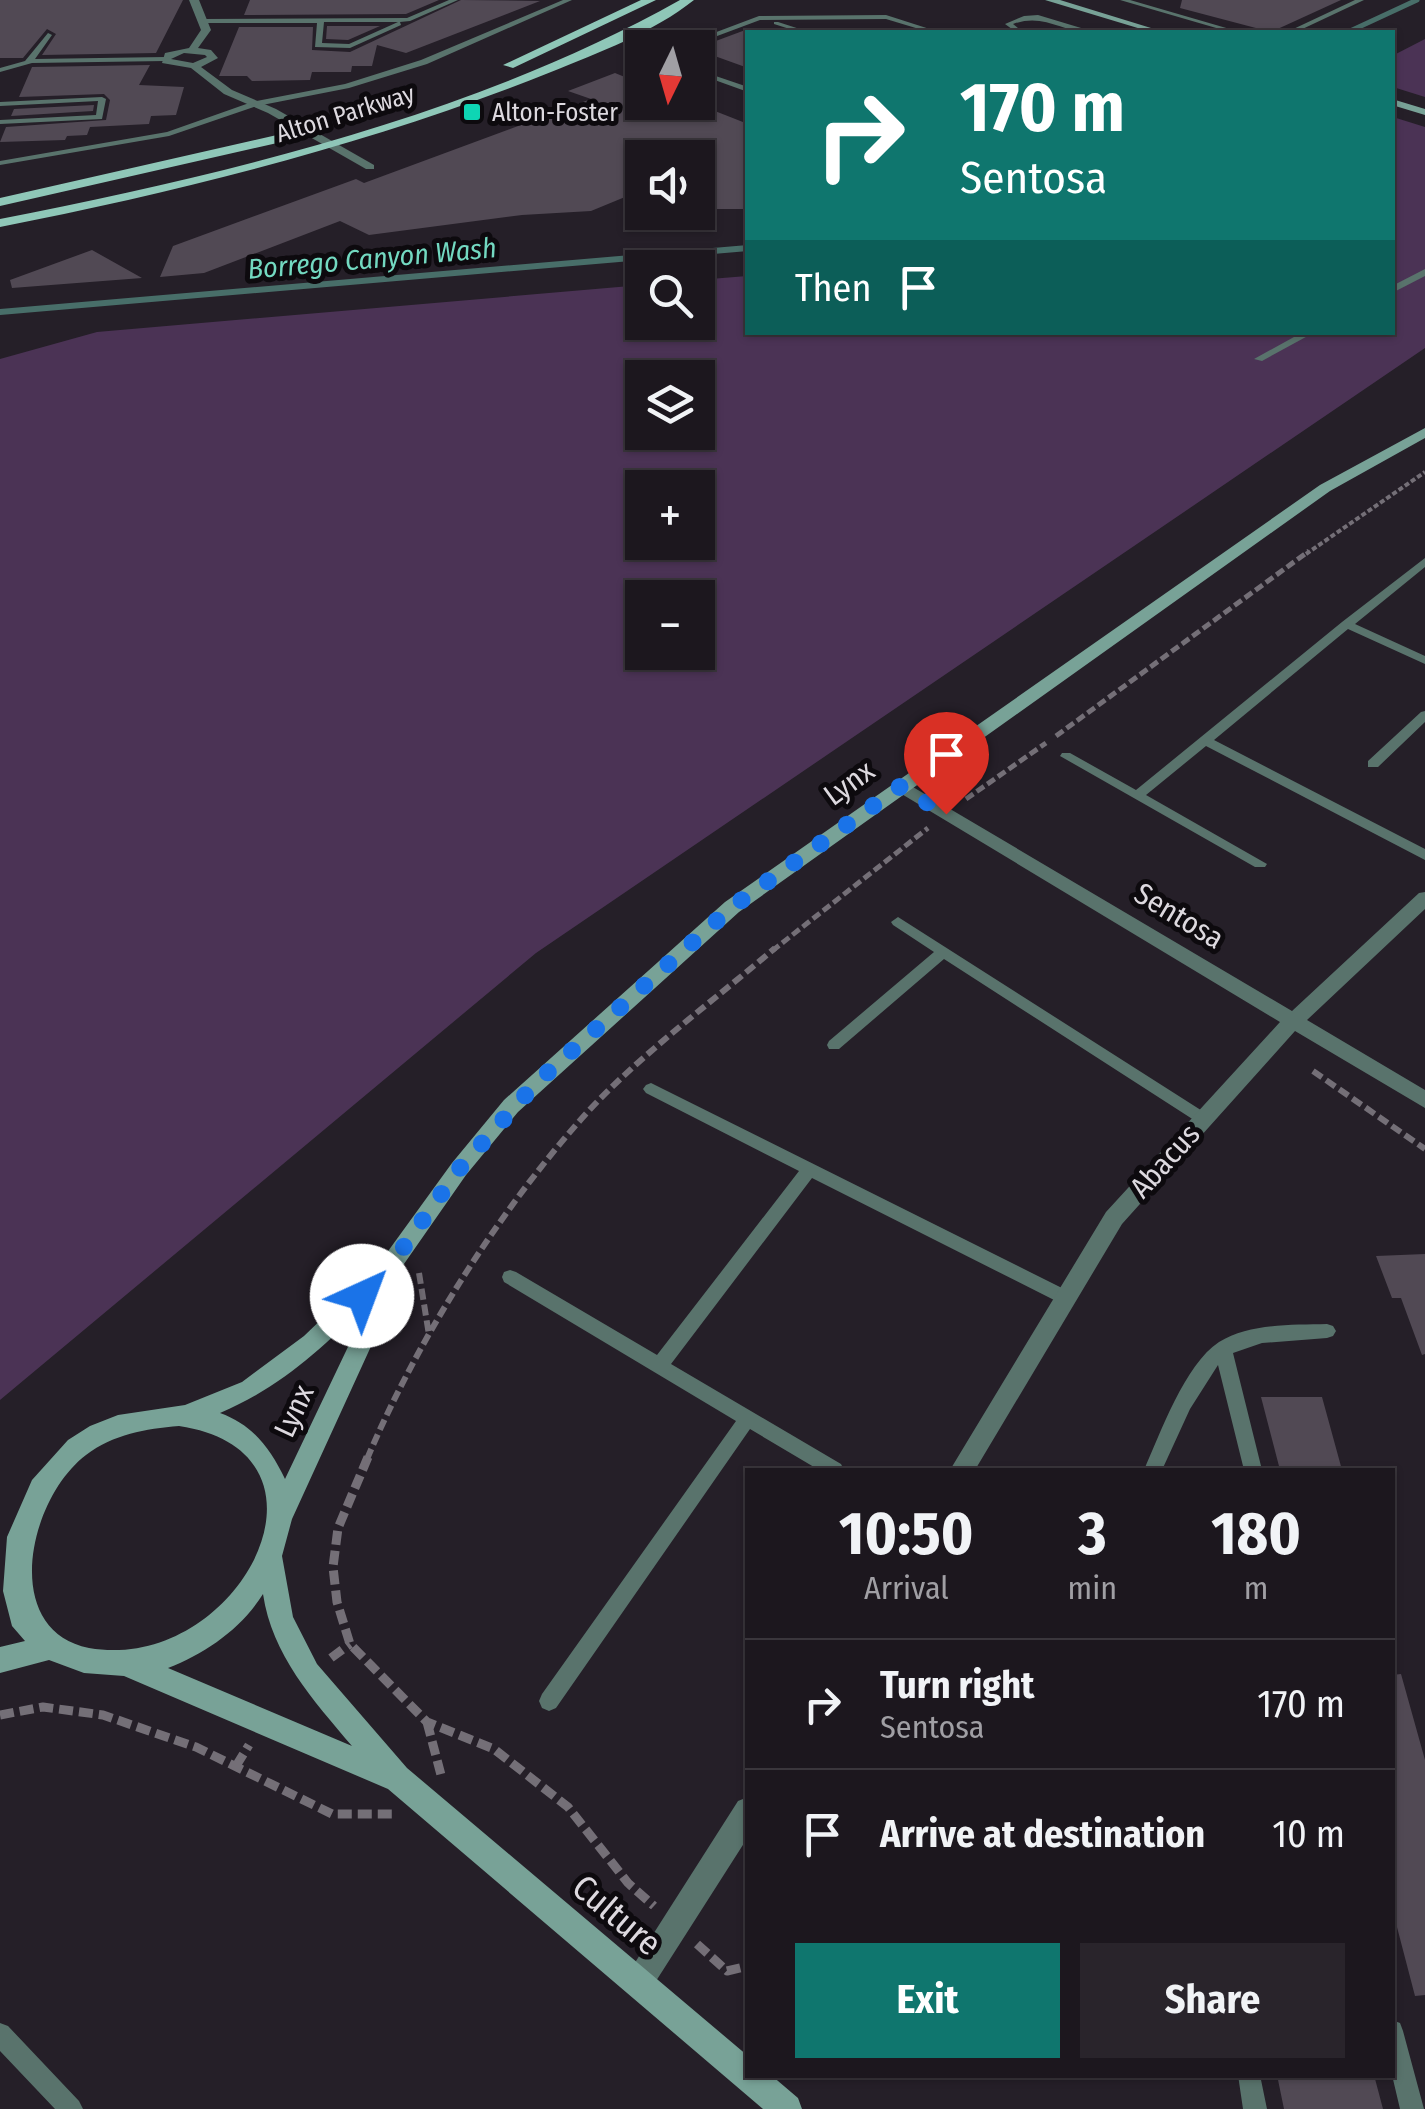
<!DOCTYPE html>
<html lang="en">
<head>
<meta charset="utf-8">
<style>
  body { margin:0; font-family:"Fira Sans Condensed",sans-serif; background:#29242b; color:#f1f3f6; height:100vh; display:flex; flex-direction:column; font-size:38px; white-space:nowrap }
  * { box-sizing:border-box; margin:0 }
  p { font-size:32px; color:#a09fa4 }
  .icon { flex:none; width:55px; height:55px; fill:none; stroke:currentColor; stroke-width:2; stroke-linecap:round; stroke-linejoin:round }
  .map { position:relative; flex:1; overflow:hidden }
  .side { position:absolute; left:745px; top:1468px; width:650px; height:610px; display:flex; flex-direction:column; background:#1c171e; border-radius:0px; box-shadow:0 2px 8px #0004,0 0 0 2px #3a363c }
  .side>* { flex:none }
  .hud { position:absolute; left:745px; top:30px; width:650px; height:305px; border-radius:0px; box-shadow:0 2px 8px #0004,0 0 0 2px #3a363c; background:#0f766e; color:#fff; overflow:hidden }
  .needle { width:65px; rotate:185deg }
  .fabs { position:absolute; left:625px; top:30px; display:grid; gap:20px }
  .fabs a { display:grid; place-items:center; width:90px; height:90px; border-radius:0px; background:#1c171e; box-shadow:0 2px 8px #0004,0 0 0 2px #3a363c; font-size:50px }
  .pin { position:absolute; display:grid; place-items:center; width:85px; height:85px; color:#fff; margin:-102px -42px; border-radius:50% 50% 50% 0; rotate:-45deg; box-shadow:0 0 10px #0007 }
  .pin .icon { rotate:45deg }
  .me { position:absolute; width:110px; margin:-55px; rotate:43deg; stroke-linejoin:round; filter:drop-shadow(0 0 8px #0008) }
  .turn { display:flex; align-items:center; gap:35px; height:210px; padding:0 50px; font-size:45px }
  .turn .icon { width:130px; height:130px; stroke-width:2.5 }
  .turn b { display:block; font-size:70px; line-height:85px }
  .then { display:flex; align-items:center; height:95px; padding:0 50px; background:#0003; gap:20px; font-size:38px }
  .eta { display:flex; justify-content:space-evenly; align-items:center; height:170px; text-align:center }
  .eta b { font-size:60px; font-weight:700; line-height:70px }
  .action { display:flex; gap:20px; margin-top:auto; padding:20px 50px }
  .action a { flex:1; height:115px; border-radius:0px; background:#0f766e; color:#fff; font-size:40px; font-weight:700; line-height:115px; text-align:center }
  .action a+a { background:#29242b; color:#f1f3f6 }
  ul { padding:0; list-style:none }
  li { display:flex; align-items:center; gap:30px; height:130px; padding:0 50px; border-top:2px solid #3a363c }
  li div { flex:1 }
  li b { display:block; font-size:38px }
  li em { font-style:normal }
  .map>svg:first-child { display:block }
  .green { fill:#4b3355; fill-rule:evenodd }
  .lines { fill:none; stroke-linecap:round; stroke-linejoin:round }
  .stream-far1 { stroke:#486e69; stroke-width:5 }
  .stream { stroke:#486e69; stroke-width:6 }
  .building { fill:#514954 }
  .path-far3 { stroke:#746f77; stroke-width:4; stroke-dasharray:5 2.5; stroke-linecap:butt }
  .path-far2 { stroke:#746f77; stroke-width:5; stroke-dasharray:9 4; stroke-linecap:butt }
  .path-far1 { stroke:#746f77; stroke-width:6; stroke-dasharray:11 5; stroke-linecap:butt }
  .path { stroke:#746f77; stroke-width:9; stroke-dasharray:14 6; stroke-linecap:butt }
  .lane { fill:#59736c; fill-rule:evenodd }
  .street { fill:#59736c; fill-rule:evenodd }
  .secondary { fill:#78a297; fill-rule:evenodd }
  .primary { fill:#8fc7b8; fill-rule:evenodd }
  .route { stroke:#1a73e8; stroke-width:18; stroke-dasharray:0 32.4 }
  .poi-dot { fill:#0ed5b4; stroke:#0d0a0e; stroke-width:4 }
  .labels { text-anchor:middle; stroke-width:10; stroke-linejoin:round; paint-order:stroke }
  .far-poi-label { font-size:25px; fill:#ddd9df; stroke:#0d0a0e; text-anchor:start }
  .far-street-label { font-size:25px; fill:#ddd9df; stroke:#0d0a0e }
  .far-water-label { font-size:28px; font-style:italic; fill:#73d9c1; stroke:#0d0a0e }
  .street-label { font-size:30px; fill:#ddd9df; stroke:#0d0a0e }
  .near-street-label { font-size:35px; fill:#ddd9df; stroke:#0d0a0e }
</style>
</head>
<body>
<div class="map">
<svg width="1425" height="2109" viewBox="0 0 1425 2109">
  <rect width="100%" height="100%" fill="#251f28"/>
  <path class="green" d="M1425 39V97L1393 87 1392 56Z
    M1393 117 1425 127V348L536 953 0 1400V359L97 332 642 285V322H698V280L747 276 748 332H1392ZM642 378H698V432H642ZM642 488H698V542H642ZM642 598H698V652H642Z"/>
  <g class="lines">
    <path class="stream-far1" d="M1348 32 1417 0"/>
    <path class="stream" d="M0 312 748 248"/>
  </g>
  <path class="building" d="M0 0H183L156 53 42 55 56 34 47 29 23 58H0Z
    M250 0H439L406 14 244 15Z
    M461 0 540 1 406 53 377 45 372 66H352L351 72H312L310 80 252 81 247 76H219L239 27H313L312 50 350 52Z
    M1182 0H1341L1271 32 1180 8Z
    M327 26H380L348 40 326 39Z
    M748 29V68L698 50 697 48Z
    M150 65 139 85 184 87 176 115 151 116 149 124 90 127 87 135 67 136 65 140 0 142 6 127 106 120 110 100 104 94 19 97 32 67Z
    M615 73 642 84V102H692L748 124V209H698V158H642V190L591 211 522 215 369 235 340 221 204 273 160 277 173 246 356 179 364 183 591 99 568 91Z
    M94 105 93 111 11 116 14 109Z
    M92 250 142 278 12 288 10 280Z
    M1425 1254V1354L1422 1355 1401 1298H1392L1376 1256Z
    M1261 1397H1322L1342 1470H1280Z
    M1401 1674 1425 1760V1995L1415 1996 1392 1908V1675Z
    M1277 2075H1374L1383 2109H1284Z"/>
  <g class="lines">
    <path class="path-far3" d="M1306 554 1425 472"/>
    <path class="path-far2" d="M1056 736 1309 551
      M966 799 1046 743
      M772 951 928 828"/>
    <path class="path-far1" d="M1313 1071 1425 1149
      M329 1265 350 1252 370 1248
      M419 1273 429 1335
      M367 1459C416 1343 493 1220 576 1125 632 1060 710 1004 775 948"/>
    <path class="path" d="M368 1457 338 1528 333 1567 337 1602 350 1644 427 1722 494 1749 568 1807 628 1883 654 1906
      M331 1658 350 1644
      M0 1715 43 1707 103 1715 196 1747 332 1814H392
      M427 1722 441 1775
      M236 1766 249 1745
      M697 1944 727 1971 748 1966"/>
    <path class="lane" d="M449 0H458L410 21 400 22 401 25 350 48 315 47 317 23H203L200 21 203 19 407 18ZM324 22H398L349 44 322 43Z
      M563 0H572L427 64 349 88 257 106 169 136 0 165V161L167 132 252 102 345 84 421 60Z
      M1120 0H1130L1240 32H1230Z
      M1355 0H1364L1296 32H1287Z
      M886 15 939 32H929L886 19 760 20 685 48H674L759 16Z
      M1038 15 1091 31 1093 32C1063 34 1045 12 1013 24L1023 32H1016L1005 24 1024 16Z
      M774 22H778L809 32H799L774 24Z
      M48 33 52 35 35 59 165 57 169 59 165 61 32 63 0 72V68L25 61Z
      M698 70 748 87V92L698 74Z
      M102 97 106 99 102 119 0 124V120L96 115 98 101 0 106V102Z
      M1425 269V276L1392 293V286Z
      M1303 332H1315L1262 361 1254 359Z
      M1425 558V567L1355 624 1425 656V664L1348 629 1214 740 1425 849V860L1206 746 1146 795 1267 864 1265 867H1255L1060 756 1062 753H1070L1136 790 1342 622Z
      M1425 711V722L1378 767H1368V761L1421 712Z
      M898 917 1207 1114 1210 1118 1207 1122H1197L944 959 839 1049H829L827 1045 829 1041 934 952 893 925 891 922Z
      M651 1083 1072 1293 1074 1298 1072 1303 1066 1305 1060 1303 812 1178 671 1364 841 1464 844 1470H819L750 1429 556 1708 549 1711 542 1708 539 1701 542 1694 736 1421 504 1282 502 1277 504 1272 510 1270 516 1272 657 1355 799 1171 646 1093 643 1089 646 1085Z
      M1327 1324 1333 1326 1336 1331 1333 1336 1327 1338 1262 1343 1233 1353 1262 1470H1244L1218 1365 1190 1409 1162 1470H1144C1160 1434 1185 1364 1219 1342 1250 1323 1292 1325 1327 1324Z
      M1392 2020 1400 2023 1403 2031 1424 2109H1400L1392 2075Z
      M0 2023 8 2026 79 2101 83 2109H55L0 2051Z
      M1238 2075H1260L1267 2109H1243Z"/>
    <path class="street" d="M189 0H199L211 30 198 48 211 50 218 58 201 67 232 90 276 109 374 165V169H366L268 113 224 94 191 68 162 63 165 53 189 48 201 30ZM184 53 205 55 207 57 193 63 171 59Z
      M901 780 1292 1011 1419 893 1425 892V909L1307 1020 1425 1090V1108L1295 1031 1122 1224 975 1470H950L1106 1212 1280 1022 895 790 892 786Z
      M748 1797V1837L649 1992 639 1997 629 1992 624 1982 629 1972 738 1801Z"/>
    <path class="secondary" d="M1045 0H1060L1164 32H1151Z
      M1392 99 1425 109V115L1392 105Z
      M1425 428V438L1330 491 739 912 518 1112 466 1175 397 1274 389 1307 292 1519 282 1556 293 1617 317 1664 407 1768 748 2056V2075H771L798 2098 802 2109H763L388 1789 124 1676 84 1673 49 1660 0 1673V1647L25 1641 12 1626 3 1591 7 1537 32 1480 68 1440 90 1426 118 1415 185 1405 242 1382 304 1336 378 1265 452 1163 504 1100 725 902 1320 485ZM367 1304V1307L285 1479C270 1448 253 1425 220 1413 281 1387 320 1350 367 1304ZM179 1426C354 1452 238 1674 89 1648 0 1630 28 1499 86 1455 114 1434 145 1429 179 1426ZM263 1594C272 1655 313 1700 352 1746L168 1668C206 1653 241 1629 263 1594Z"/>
    <path class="primary" d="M641 0H656L513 68 503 65Z
      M680 0H694C654 32 598 53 551 72 374 143 186 190 0 227V219C231 173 473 116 680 0Z
      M290 132 297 136 295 139 0 206V198Z"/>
  </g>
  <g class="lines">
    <path class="route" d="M362 1296 386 1272 459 1169 537 1082 732 907 901 786 946 814"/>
  </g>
  <rect class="poi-dot" x="462" y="102" width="20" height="20" rx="5"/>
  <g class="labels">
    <g class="far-poi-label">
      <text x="492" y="121">Alton-Foster</text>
    </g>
    <g class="far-street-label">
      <text transform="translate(345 113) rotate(-17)" y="9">Alton Parkway</text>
    </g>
    <g class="far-water-label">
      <text transform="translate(372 258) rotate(-5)" y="10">Borrego Canyon Wash</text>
    </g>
    <g class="street-label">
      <text transform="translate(849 783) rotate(-36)" y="10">Lynx</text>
      <text transform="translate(1179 916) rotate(31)" y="10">Sentosa</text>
      <text transform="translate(1165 1161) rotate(-48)" y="10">Abacus</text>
      <text transform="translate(294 1411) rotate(-65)" y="10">Lynx</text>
    </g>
    <g class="near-street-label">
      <text transform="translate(617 1915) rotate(40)" y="12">Culture</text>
    </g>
  </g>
</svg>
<div class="fabs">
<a><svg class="needle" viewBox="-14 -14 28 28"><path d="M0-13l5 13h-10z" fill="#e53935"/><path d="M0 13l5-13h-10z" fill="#a09fa4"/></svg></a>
<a><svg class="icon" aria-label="sound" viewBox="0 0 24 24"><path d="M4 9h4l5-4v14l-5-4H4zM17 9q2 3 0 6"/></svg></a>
<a><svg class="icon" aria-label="search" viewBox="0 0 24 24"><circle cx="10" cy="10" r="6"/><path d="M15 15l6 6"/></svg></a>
<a><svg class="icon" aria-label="layers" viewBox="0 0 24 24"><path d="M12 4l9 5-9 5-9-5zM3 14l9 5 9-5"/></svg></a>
<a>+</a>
<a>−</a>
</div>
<div class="pin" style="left:946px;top:814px;background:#d93025"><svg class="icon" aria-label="arrive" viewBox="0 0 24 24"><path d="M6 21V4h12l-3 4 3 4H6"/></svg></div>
<svg class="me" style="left:362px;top:1296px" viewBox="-20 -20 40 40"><circle r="19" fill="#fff"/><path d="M0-13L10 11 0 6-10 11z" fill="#1a73e8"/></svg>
<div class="hud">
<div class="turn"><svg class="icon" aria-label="right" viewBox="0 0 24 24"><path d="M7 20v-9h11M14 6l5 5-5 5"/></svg><div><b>170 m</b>Sentosa</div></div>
<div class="then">Then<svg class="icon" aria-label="arrive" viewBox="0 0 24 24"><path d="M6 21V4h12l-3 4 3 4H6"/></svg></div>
</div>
<section class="side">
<div class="eta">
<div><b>10:50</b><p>Arrival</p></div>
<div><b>3</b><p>min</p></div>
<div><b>180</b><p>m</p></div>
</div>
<ul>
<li><svg class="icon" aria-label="right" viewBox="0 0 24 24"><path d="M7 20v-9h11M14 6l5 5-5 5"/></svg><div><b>Turn right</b><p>Sentosa</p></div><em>170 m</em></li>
<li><svg class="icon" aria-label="arrive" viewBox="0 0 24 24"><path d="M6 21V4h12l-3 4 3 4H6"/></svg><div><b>Arrive at destination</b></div><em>10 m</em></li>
</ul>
<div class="action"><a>Exit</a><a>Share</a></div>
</section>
</div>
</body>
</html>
